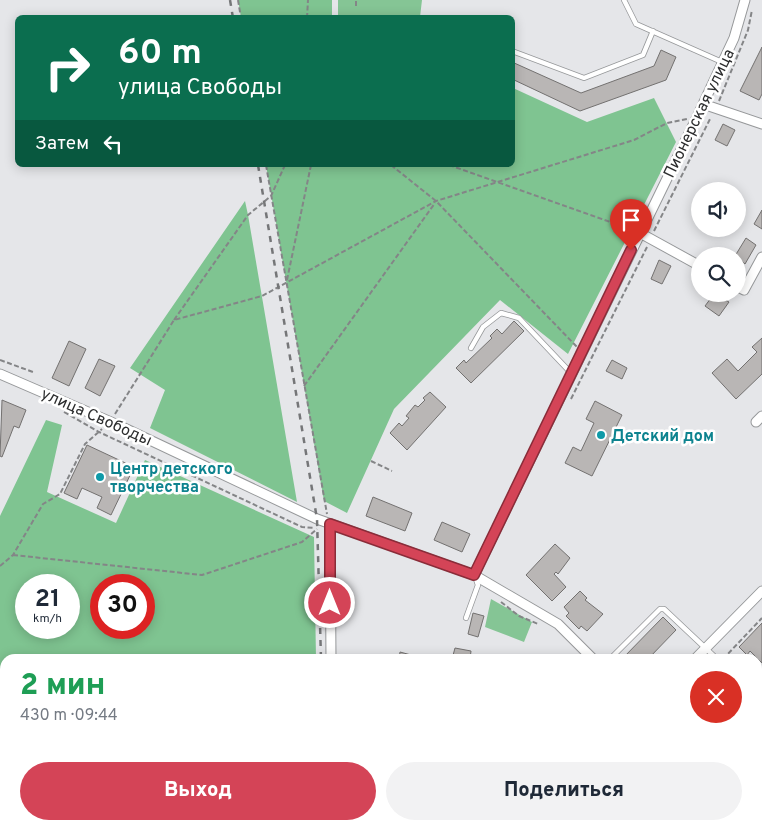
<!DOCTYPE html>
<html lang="ru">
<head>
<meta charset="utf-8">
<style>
  body { margin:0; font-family:Overpass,sans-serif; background:#f2f2f3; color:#1f2937; height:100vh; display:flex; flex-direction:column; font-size:19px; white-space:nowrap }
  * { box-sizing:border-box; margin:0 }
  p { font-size:16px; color:#747a83 }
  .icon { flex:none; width:28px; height:28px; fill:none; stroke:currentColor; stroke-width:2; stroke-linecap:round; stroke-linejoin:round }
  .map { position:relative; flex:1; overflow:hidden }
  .panel { position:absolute; left:0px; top:654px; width:762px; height:176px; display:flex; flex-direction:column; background:#fff; border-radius:15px 15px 0 0; box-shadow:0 2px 12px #0003 }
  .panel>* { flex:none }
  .top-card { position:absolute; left:15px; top:15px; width:500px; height:152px; border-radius:8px; box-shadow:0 2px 12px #0003; background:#0b6e4f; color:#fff; overflow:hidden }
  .buttons { position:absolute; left:691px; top:182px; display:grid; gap:10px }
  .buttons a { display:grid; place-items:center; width:55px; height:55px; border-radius:50%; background:#fff; box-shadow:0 2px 12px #0003; font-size:25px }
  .speed { position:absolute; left:15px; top:574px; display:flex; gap:10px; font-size:25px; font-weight:700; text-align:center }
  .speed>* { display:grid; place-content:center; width:65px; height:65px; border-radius:50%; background:#fff; box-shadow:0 2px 12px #0003; line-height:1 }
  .speed small { font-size:12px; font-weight:400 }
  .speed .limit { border:8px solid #d22; background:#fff; color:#111 }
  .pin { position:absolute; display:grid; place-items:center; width:42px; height:42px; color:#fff; margin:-51px -21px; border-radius:50% 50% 50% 0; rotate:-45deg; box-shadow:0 0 5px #0007 }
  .pin .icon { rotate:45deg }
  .me { position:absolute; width:55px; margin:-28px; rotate:0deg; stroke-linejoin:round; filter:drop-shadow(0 0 4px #0008) }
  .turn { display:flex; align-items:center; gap:18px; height:105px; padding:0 20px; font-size:22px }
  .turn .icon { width:65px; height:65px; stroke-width:2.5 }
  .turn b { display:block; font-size:35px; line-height:42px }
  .then { display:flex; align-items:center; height:48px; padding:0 20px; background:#0003; gap:10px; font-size:19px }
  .round { display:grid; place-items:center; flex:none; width:52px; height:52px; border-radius:26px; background:#f2f2f3 }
  .headline { display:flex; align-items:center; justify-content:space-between; height:85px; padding:0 20px }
  h1 { font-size:30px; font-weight:800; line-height:38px; color:#1e9e55 }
  .cta { display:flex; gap:10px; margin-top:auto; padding:10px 20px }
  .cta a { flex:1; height:58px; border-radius:30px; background:#d44457; color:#fff; font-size:20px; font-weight:800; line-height:58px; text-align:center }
  .cta a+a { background:#f2f2f3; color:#1f2937 }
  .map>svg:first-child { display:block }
  .green { fill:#85c595 }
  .forest { fill:#7fc491; fill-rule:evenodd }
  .building { fill:#b9b6b5; stroke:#737170 }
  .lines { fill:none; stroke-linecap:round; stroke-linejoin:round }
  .service-casing { stroke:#96989a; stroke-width:6 }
  .minor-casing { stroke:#96989a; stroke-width:11 }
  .path { stroke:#848587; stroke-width:2; stroke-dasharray:5 2.5; stroke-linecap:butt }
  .service { stroke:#fff; stroke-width:4.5 }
  .minor { stroke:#fff; stroke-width:9 }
  .rail { stroke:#757678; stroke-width:2.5; stroke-dasharray:6 6; stroke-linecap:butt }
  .route-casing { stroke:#8a2c39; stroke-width:12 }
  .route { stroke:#d44457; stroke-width:9 }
  .culture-dot { fill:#0f9aa8; stroke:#fff; stroke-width:2 }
  .labels { text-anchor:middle; stroke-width:5; stroke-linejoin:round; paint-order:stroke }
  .street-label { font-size:16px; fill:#2c2d2e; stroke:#fff }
  .culture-label { font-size:16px; font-weight:bold; fill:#0d838f; stroke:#fff; text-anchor:start }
</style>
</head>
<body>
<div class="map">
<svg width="762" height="829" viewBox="0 0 762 829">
  <rect width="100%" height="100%" fill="#e5e6e9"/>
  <path class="green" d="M338 0H422L420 17H338Z
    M491 599 532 622 524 642 485 627Z"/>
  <path class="forest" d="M238 0H332V17H241Z
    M513 88 587 122 654 98 676 142 568 354 500 300 394 409 347 513 324 501 266 165H512Z
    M245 201 248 215 297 502 150 428 165 390 130 368Z
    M46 420 62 425 47 492 116 523 145 460 314 537 316 659H5V713L0 714V516ZM26 585H69V628H26ZM101 585H144V628H101Z"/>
  <path class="building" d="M762 47V94L759 100 740 91Z
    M661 50 676 57 666 80 580 111 512 79V62L581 93 654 66Z
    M723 124 735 130 727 146 715 140Z
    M762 210V229L754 224Z
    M746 238 756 245 745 264 735 256Z
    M659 260 671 266 662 284 651 279Z
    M714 294 729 302 719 316 705 306Z
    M514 321 524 331 471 383 456 368 464 360 466 363 492 338 490 336 497 329 502 334Z
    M762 338V374L736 399 712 373 727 359 738 371 757 352 752 347Z
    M69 341 86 349 69 386 52 378Z
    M99 359 115 366 100 396 85 388Z
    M612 360 627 368 622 379 606 371Z
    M430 392 446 407 407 450 390 433 399 423 402 426 409 418 406 416 415 405 418 407 425 400 423 398Z
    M2 400 26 410 19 428 14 426 2 457 0 456Z
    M595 401 622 415 592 476 565 463 573 447 581 451 594 423 586 419Z
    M87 445 134 467 111 515 97 508 102 497 82 488 77 499 64 493Z
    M373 497 412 513 405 531 366 516Z
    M442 522 470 534 462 552 434 540Z
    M555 544 570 558 558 574 556 572 554 574 566 587 552 601 526 575Z
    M580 591 587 598 585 600 603 614 587 631 581 626 579 629 566 616 569 613 564 607Z
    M473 613 484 616 478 637 468 634Z
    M663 617 676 630 648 659H622Z
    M762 623V663L750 651 747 655 739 647Z
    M455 648 471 651 470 659H452Z
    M400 652 411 655 410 659H399Z
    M762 727V753L758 757V732Z
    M336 825H357L356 829H335Z
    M367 825H380L379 829H366Z
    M669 825H674L679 829H666Z"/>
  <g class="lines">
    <g class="service-casing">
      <path id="service" d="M624 0 636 24 722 62
        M512 51 584 78 643 55 653 31
        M471 348 483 327 501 313 519 318 571 373
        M466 618 478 585 475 576
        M610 659 660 609H664L717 659
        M758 677H762
        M0 685 5 684
        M758 694 762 698
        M731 825 732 829
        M637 829 640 825"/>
    </g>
    <g class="minor-casing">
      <path id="minor" d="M703 104 762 124
        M640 233 700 266
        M738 287 744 290 762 257
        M0 374 118 425 317 519 474 575 558 624 593 659
        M756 422 762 416
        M330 524 331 659
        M474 575 697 117 734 38 745 0
        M695 659 762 591
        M758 811 762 807
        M323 825V829"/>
    </g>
    <path class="path" d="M238 0 241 18
      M356 6V0
      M307 18 308 0
      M719 101 748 30 752 10
      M266 165 327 514
      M391 165 436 201 577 347
      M449 165 633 230
      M654 231 711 117
      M287 280 311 165
      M174 320 248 215 271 196 285 165
      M0 360 33 372
      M304 386 435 203
      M571 399 647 247
      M64 412 99 432 302 527 315 528
      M115 414 174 320 262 296 436 201 634 140 667 123 687 119
      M371 461 392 471
      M13 555 202 575 302 542 317 529
      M0 566 13 555 43 504 60 494 85 444 102 429
      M501 602 519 616 538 624
      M723 659 762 618"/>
    <use href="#service" class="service"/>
    <use href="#minor" class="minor"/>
    <path class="rail" d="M230 0 233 18
      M258 165 317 519 321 659
      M287 829 288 825"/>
  </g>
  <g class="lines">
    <g class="route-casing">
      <path id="route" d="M330 603V524L474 575 631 250"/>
    </g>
    <use href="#route" class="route"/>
  </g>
  <g class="culture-dot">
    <circle cx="601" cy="435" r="5"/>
    <circle cx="100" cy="477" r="5"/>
  </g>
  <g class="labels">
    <g class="street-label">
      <text transform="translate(698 113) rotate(-64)" y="6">Пионерская улица</text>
      <text transform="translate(97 416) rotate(24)" y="6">улица Свободы</text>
    </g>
    <g class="culture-label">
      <text x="611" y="441">Детский дом</text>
      <text x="110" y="474">Центр детского<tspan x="110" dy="18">творчества</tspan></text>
    </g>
  </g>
</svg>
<div class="buttons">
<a><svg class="icon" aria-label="sound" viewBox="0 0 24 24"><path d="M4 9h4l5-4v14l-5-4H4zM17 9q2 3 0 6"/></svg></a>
<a><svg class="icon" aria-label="search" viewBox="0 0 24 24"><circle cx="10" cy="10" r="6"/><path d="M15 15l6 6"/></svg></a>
</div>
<div class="speed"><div>21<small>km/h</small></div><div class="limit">30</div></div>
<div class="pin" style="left:631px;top:250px;background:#d93025"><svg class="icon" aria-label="arrive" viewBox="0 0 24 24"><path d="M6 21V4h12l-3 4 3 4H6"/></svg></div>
<svg class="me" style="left:330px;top:603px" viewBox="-20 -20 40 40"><circle r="17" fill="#d44457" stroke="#fff" stroke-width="3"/><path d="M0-11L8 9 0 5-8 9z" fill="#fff"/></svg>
<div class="top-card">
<div class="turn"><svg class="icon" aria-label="right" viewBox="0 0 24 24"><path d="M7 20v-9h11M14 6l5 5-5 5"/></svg><div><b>60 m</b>улица Свободы</div></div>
<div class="then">Затем<svg class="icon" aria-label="left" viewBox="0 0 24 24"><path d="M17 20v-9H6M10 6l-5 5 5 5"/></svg></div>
</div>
<section class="panel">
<div class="headline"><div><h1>2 мин</h1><p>430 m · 09:44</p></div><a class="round" style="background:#d93025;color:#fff"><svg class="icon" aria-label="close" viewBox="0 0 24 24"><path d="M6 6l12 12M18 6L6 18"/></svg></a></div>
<div class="cta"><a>Выход</a><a>Поделиться</a></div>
</section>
</div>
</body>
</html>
